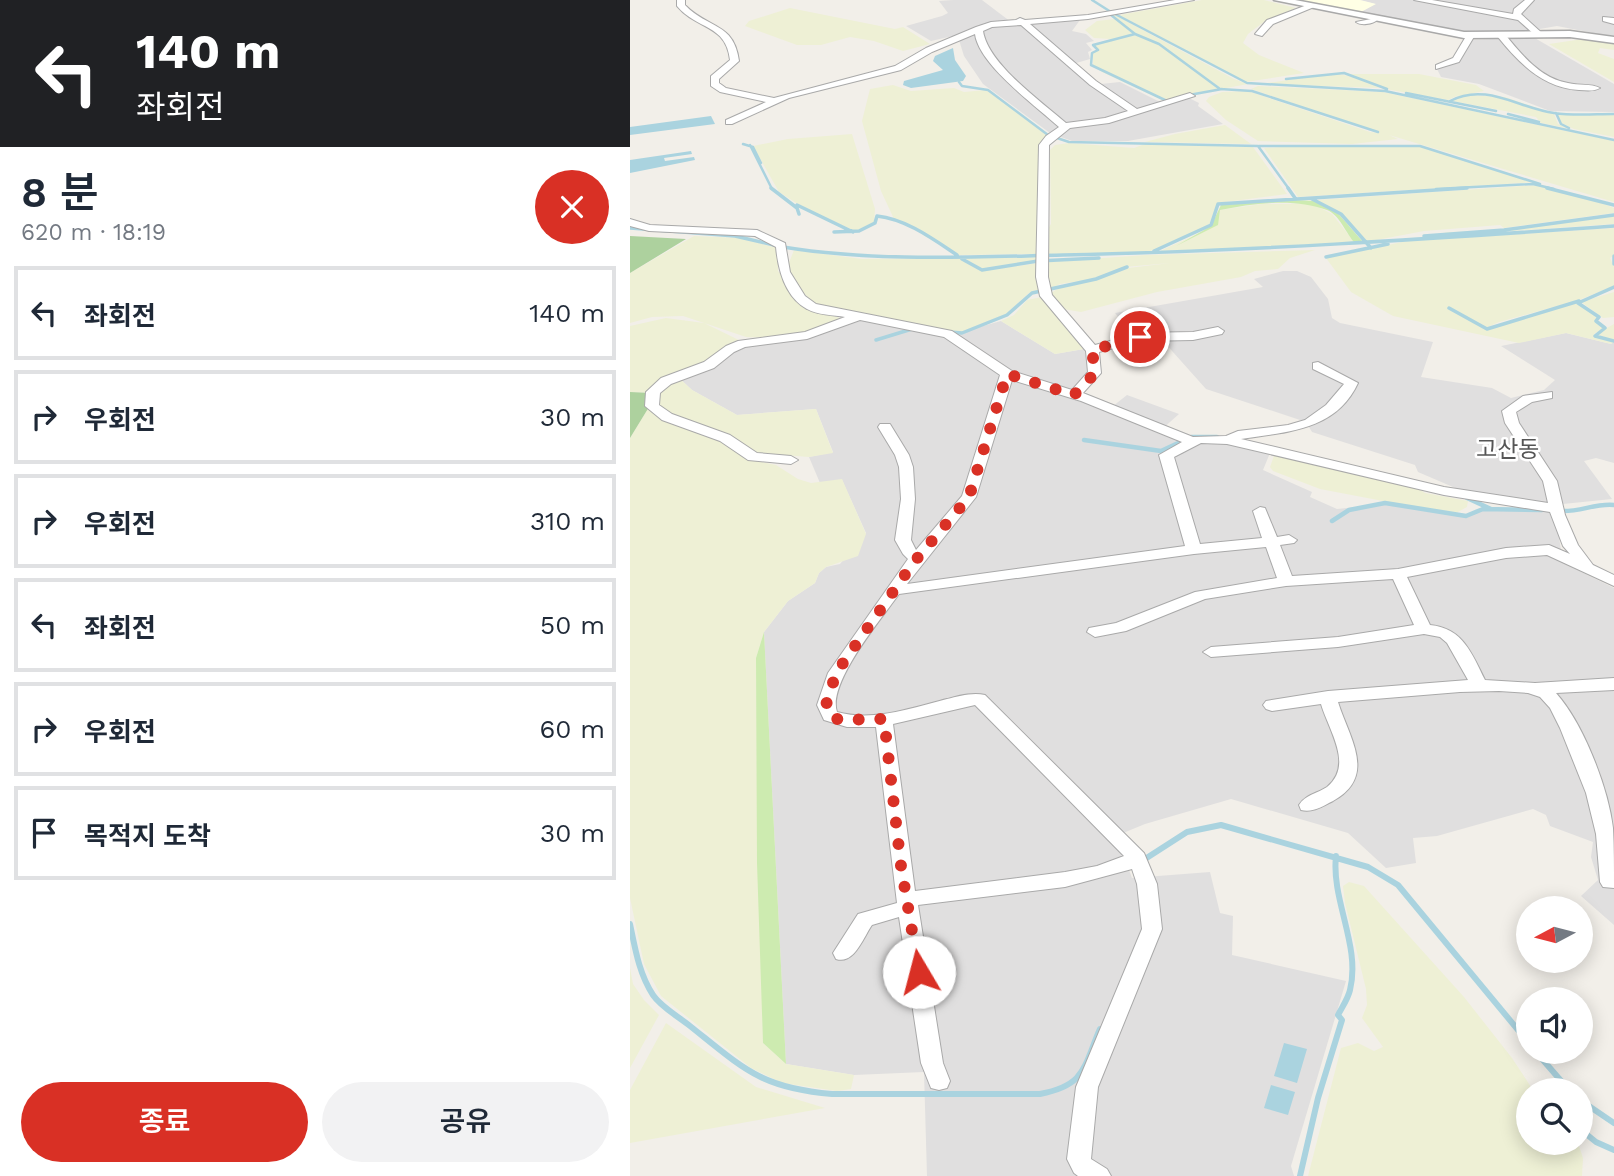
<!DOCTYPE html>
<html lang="ko">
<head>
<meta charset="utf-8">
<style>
  body { margin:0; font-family:"Work Sans","Noto Sans KR",sans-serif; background:#f2f2f3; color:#1f2937; height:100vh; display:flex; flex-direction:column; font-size:26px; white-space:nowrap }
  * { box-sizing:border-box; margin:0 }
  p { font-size:23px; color:#747a83 }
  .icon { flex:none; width:38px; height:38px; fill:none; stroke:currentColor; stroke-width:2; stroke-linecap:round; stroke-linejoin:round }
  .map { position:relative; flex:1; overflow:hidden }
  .side { display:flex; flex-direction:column; background:#fff; width:630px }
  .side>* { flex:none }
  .top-card { background:#202124; color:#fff; overflow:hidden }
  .needle { width:46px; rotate:263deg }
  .buttons { position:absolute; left:886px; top:896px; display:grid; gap:14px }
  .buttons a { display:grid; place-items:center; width:77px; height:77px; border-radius:50%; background:#fff; box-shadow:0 4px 18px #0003; font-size:35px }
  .pin { position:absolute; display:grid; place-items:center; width:60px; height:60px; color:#fff; margin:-30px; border:4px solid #fff; border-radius:50%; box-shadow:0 2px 7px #0007 }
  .me { position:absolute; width:77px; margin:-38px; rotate:352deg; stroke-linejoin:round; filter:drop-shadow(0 0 5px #0008) }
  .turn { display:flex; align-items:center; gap:24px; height:147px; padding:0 21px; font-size:32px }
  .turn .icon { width:91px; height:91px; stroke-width:2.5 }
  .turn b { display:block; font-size:49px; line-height:60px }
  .round { display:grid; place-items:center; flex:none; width:74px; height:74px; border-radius:37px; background:#f2f2f3 }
  .overview { display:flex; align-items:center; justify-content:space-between; height:119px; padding:0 21px }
  h1 { font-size:42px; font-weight:600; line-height:52px }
  .cta { display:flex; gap:14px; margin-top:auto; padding:14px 21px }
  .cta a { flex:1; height:80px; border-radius:42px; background:#d93025; color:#fff; font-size:28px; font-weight:600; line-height:80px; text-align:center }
  .cta a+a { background:#f2f2f3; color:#1f2937 }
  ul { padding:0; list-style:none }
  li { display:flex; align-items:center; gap:21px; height:94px; margin:0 14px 10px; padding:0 7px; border:4px solid #e0e1e3; border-radius:0px }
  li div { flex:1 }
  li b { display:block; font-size:26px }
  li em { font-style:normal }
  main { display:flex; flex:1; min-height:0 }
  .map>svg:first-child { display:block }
  .residential { fill:#e0dfdf }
  .education { fill:#ffffe5 }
  .farmland { fill:#eef0d5 }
  .grass { fill:#cdebb0 }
  .forest { fill:#add19e }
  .water { fill:#aad3df }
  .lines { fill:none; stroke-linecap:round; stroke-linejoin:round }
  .stream-far3 { stroke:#aad3df; stroke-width:2.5 }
  .stream-far2 { stroke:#aad3df; stroke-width:3.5 }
  .stream-far1 { stroke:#aad3df; stroke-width:4.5 }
  .stream { stroke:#aad3df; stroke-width:6 }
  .minor-casing { stroke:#a9a9a9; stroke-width:2 }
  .tertiary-casing { stroke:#a9a9a9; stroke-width:3 }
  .minor { fill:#fff; fill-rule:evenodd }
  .tertiary { fill:#fff; fill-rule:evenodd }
  .route { stroke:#d93025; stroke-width:12; stroke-dasharray:0 21.6 }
  .labels { text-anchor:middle; stroke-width:5; stroke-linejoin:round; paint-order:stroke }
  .quarter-label { font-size:23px; fill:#555; stroke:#fff }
</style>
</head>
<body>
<main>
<section class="side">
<div class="top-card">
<div class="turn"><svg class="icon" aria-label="left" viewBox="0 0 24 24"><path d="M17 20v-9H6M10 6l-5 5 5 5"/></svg><div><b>140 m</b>좌회전</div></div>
</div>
<div class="overview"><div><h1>8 분</h1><p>620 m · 18:19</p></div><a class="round" style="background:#d93025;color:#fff"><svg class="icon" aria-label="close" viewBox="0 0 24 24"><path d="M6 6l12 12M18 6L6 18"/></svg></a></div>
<ul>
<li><svg class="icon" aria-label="left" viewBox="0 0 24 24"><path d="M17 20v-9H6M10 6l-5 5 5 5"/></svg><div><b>좌회전</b></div><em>140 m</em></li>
<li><svg class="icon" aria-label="right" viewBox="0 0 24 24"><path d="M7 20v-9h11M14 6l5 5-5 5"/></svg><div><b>우회전</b></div><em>30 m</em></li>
<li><svg class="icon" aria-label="right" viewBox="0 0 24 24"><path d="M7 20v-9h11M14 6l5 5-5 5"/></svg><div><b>우회전</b></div><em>310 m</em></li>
<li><svg class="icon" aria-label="left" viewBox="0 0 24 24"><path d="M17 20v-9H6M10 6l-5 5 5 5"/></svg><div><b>좌회전</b></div><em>50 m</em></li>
<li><svg class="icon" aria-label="right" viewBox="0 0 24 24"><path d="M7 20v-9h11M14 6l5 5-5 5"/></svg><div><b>우회전</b></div><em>60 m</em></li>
<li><svg class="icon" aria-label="arrive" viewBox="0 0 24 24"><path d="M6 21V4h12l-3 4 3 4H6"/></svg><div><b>목적지 도착</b></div><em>30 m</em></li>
</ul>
<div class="cta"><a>종료</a><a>공유</a></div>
</section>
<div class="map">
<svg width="984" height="1176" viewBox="0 0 984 1176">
  <rect width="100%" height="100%" fill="#f2efe9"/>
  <path class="residential" d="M323 0H352L381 22 450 20 442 31 456 34 464 41 456 43 462 50 458 52 460 59 443 64 461 85 490 82 536 105 559 98 569 103 568 106 593 124 498 141H442L420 133 353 84 334 56 329 40 323 36 301 41 276 26 312 16 318 13 309 1Z
    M730 0H984V37L927 26 898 31 832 32 727 14 745 4Z
    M903 37 984 84V112L920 111 849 84 811 77 807 69 827 63 842 40Z
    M653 271H667L681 277 698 299 702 318 710 323 803 342 791 377 862 388 881 398 914 390 925 380 871 346 936 333 981 344 984 342V463L966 458 954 461 982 499 933 504 926 518 933 563 984 588V925L951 896 968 880 961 857 963 842 920 826 916 815 903 809 807 836 783 838 786 863 756 868 718 833 601 799 515 824 481 838 492 851 502 878 580 872 590 913 603 916 602 955 716 981 661 1166 664 1176H297L294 1072 224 1075 156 1064 134 632 158 601 185 583 189 573 196 567 210 564 236 533 212 480 190 483 179 457 203 452 186 409 107 415 62 390 48 377 126 342 188 335 229 320 317 336 371 321 425 354 454 349 461 374 433 396 478 410 497 395 549 414 531 430 640 453 633 470 682 492 680 497 707 509 756 504 835 517 853 510 913 511 911 502 837 493 788 472 785 465 682 432 676 422 576 389 526 333 503 335 485 313 633 287 624 279Z"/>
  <path class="education" d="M664 0H730L746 4 727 14Z"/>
  <path class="farmland" d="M572 0H634L666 8 635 21 618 34 613 43 629 55 674 73 616 82 489 15Z
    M160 8 265 29 273 27 300 44 273 51 244 41 220 37 191 45H167L115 26 119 21Z
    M483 14 604 79 618 84 591 89 529 43 589 89 534 101 472 72 463 65V53L468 50 464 45 481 39 464 38 455 30 467 21 485 19Z
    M953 39 984 44V50L970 48 968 53 984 59V82L919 44Z
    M705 73 722 77 720 74H789L846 85 854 91 835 95 875 97 924 114 928 124 941 129 911 123 906 117 822 101 829 95 818 100 761 90 731 79 750 88 631 84Z
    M263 85 281 91 324 88 334 92 356 90 419 136 409 254 328 255 293 235 289 229 264 219 251 191 232 121 240 89Z
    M628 86 753 92 984 141V202L759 135 768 139 722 144 628 141 596 120 576 101 579 97 592 92 618 91 740 132 749 133 621 89Z
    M927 114 984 115V137L944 129 931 123Z
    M595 125 621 144 515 142 545 134Z
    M222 134 245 209 244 223 225 231 174 208 149 192 123 146 158 139Z
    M439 143 504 148 515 144 623 147 657 194 587 203 579 225 541 244 515 253 416 254 417 230 421 224 420 150 425 145Z
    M682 145 789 146 907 182 668 197 634 148Z
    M908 185 972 203 984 208V213L874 228 870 225 794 231 736 242 713 214 686 200Z
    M632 204H683L702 214 725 243 530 251 587 225 590 210Z
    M984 216V224L795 237 818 232 874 231Z
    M984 228V255L980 258 984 267V286L949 300 869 322 856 328 947 302 968 317 965 321 974 328 964 334 965 337 971 339 966 334 984 324V340L971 338 984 342 981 344 936 333 889 343 763 316 721 292 696 258 777 241Z
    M64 236 109 238 148 248V271L181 310 214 319 175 335 140 338 116 337 53 316 22 317 0 323V273Z
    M164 250 232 259 329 258 352 271 408 263 409 290 399 293 376 314 331 332 229 317 187 305 172 292 157 268Z
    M685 250 660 258 648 269 625 271 611 277 527 292 451 312 433 309 421 293 434 285 466 280 498 268 540 263 495 267 464 279 430 284 417 291 415 262 516 255Z
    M408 257V261L352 269 333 258Z
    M984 292V317L973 318 951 302Z
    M412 297 454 349 425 354 371 321 384 315 397 300Z
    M36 318 74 323 113 342 21 393 0 392V326Z
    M48 377 62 390 107 415 186 409 203 453 179 457 118 452 40 417 24 405 25 392Z
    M19 407 92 439 127 461 146 465 168 479 181 483 212 479 236 534 228 556 196 567 189 573 185 583 158 601 134 632 126 658 133 1043 156 1064 224 1075 221 1089 207 1091 152 1083 121 1068 31 996 14 964 0 898V438Z
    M645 453 787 488 795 493 838 501 837 507 826 513H816L690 489 643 471 640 467Z
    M719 882 734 886 834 997 882 1058 903 1090H898V1143H948L953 1158 952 1176H678L711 1048 728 1043 744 1051 753 1047 732 1018 737 1005 736 989 715 903 713 886Z
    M0 968 3 984 14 1000 29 1015 0 1068Z
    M36 1023 126 1087 195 1108 0 1143V1090Z"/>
  <path class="grass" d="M666 200 684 201 706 211 733 242 725 243C716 234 710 215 697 210 665 198 624 203 590 210L588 225 546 246 581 226 591 205Z
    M134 632 156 1064 133 1043 127 863 126 658Z"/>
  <path class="forest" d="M0 236 56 239 0 273Z
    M0 392 21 393 19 407 0 438Z"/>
  <path class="water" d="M323 48 325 60 336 76 333 81 281 88 273 85 274 81 313 70 303 61 305 56Z
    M81 116 85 124 0 135V127Z
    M61 151 62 154 34 158 35 161 64 157 65 160 0 173V160Z
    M654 1043 677 1049 667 1083 644 1076Z
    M641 1085 665 1092 658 1115 634 1108Z"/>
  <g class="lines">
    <path class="stream-far3" d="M462 0 481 12
      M485 14 617 83 755 91 984 140
      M481 15 505 34 529 44 590 89 622 91 748 132
      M505 34 463 45 468 50 462 53 461 65 537 101
      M656 79 714 73 757 89
      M329 82 332 86 358 90 418 135 439 142 628 146 659 189
      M776 93 866 111
      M559 95 592 89
      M820 101C856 82 888 108 924 113 944 116 964 114 984 114
      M926 113 931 124 939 128
      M878 114 909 122
      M113 144 123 147 131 163
      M120 145 142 189
      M629 146H790L910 184
      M806 189 903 184 924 189"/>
    <path class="stream-far2" d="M141 188 167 208 169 214
      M658 188 665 198
      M917 188 984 205
      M682 199 711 214 741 248
      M167 205 223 232
      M0 228 105 236 144 245
      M204 232 229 231 245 223 247 216C276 219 303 239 327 255
      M794 236 874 230 984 215
      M153 247C246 262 340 257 433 255 617 251 801 239 984 226
      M524 251 581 225 588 204 837 188
      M984 256V264
      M696 257 758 244
      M332 259 352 270 408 261 469 258
      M984 287 948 303 969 317 966 321 975 328 965 336 984 341
      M819 308 857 329 949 301
      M320 332 332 333 377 315 402 293 466 279 497 267
      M246 340 282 329"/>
    <path class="stream-far1" d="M454 440 531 451 561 437H587
      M837 498 861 509
      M931 511C950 512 966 503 984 505
      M702 521 719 510 755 503 836 516 853 509 912 510"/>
    <path class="stream" d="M515 859 557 832 591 825 738 867 768 885 898 1042
      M0 924C5 948 9 974 23 995 31 1007 49 1017 60 1026 114 1069 131 1088 202 1094H410C456 1085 453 1068 470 1029
      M906 1052 939 1090
      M917 1090 928 1080
      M950 1100 984 1123
      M950 1129 966 1142 984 1150
      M670 1176 688 1098 712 1020 708 1015C712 1007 718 999 720 990 731 946 701 900 706 856"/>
    <g class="minor-casing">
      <path id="minor" d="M47 0H55V5C78 29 104 22 109 61L89 79V83L96 88 144 98 265 66 296 48 346 27 361 22 386 20 390 18 395 20 458 15 545 0H564L458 19 400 24 466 81 507 109 560 93 565 96 479 123 440 128 419 145 418 277 422 295 465 345 510 333 563 332 588 327 594 331 592 334 563 340 510 341 469 352 471 373 453 393 563 437 596 436 608 431 658 425 675 420 696 405 714 384 683 369V363L688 362 728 383C706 431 656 432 611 439L814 487 918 503 913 481 875 423 872 411 893 396 922 392V398L902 402 886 412 889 423 927 481 935 515 948 545 963 565 984 575V586L917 555 876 558 777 577 800 625C833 628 842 654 855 680L905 683 984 678V690L926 693C953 723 978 787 983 828 984 847 984 868 984 888L973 887 970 882 966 834 956 793 930 728 920 708 910 697 898 693 869 691 830 692 708 702C719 738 748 776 703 801 693 806 683 813 671 810L669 805C675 795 688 793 697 787 724 765 699 731 691 704L642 711 636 709 633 705 636 701 698 691 838 680 817 643 810 637 794 634 708 647 581 657 573 652 581 647 708 637 784 625 763 579 656 586 575 599 496 631 465 637 457 632 459 628 486 623 565 592 647 578 636 547 564 554 269 594C252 618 197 683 207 712 244 722 281 708 317 699 329 696 343 692 355 695L514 853 527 884 532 929 468 1087 461 1159 477 1169 481 1176H448L444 1173 437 1159 446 1087 512 929 507 884 502 869 435 887 288 905 313 1063 320 1081 317 1088 309 1090 301 1088 291 1063 269 917 242 925C233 938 224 965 206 959L203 953 228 914 267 903 246 727H217L194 720 187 705 198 673 278 559 273 554 265 540 271 499 269 467 265 455 248 427 250 424H260L279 455 283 467 285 499 281 540 286 550 332 496 370 375 314 337 230 320 177 339 115 347 104 352 84 368 41 384 30 393 29 405 42 414 100 435 127 453 161 456 168 460 161 464 118 460 90 441 32 420 15 406 16 392 31 378 74 362 96 346 108 341 175 332 215 317C204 315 187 315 177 309 155 297 148 269 146 247L125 236 19 231 0 226V219L20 225 127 230 155 243 160 272 175 296 186 304 322 331 382 371 442 390 458 372 456 351 410 296 406 277 409 145 416 136 429 127C406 106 349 65 345 34L302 52 271 70 159 98 102 124H96V120L136 102 90 92 81 86V76L100 60C96 24 67 30 47 6ZM391 25 460 85 498 111 475 118 436 123C411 101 358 64 353 31L362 27ZM382 380 451 401 552 442 529 455 555 546 277 584 346 497ZM571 443 597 444 814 495 920 512 933 546 940 554 919 545 876 548 768 569 662 576 650 545 664 543 667 540 659 535 647 537 635 508 630 507 623 511 632 538 570 544 544 457ZM345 705 494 856 467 866 435 872 285 891 263 724Z
        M784 0H802L883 14 884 9 895 0H904L891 14 913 34 906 36 888 20Z
        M677 5 684 7 643 24 632 36 625 34 637 20Z
        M973 17 984 18V24L973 21Z
        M746 18 747 20C743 24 731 26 726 22Z
        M838 33 845 35 829 62 806 69V65L823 58Z
        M868 33H874C891 54 910 78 938 83 948 86 961 83 970 88 963 92 956 90 949 90 913 88 889 63 868 37Z"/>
    </g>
    <g class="tertiary-casing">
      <path id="tertiary" d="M644 0H665L834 32 940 31 984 37V43L940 37 834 38Z"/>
    </g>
    <use href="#minor" class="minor"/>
    <use href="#tertiary" class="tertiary"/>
  </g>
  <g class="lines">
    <path class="route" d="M289 972 271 866 254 719 210 720 200 716 196 705 206 673 284 562 339 497 377 374 444 395 465 373 462 350 510 337"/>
  </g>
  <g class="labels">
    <g class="quarter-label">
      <text x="878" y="457">고산동</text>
    </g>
  </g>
</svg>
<div class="buttons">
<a><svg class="needle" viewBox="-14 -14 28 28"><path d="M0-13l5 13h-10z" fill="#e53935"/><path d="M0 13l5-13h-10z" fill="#747a83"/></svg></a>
<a><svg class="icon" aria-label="sound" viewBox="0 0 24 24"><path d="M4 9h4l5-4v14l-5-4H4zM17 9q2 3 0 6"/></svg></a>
<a><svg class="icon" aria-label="search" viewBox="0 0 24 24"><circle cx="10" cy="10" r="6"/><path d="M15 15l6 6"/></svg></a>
</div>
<div class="pin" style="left:510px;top:337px;background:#d93025"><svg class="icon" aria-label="arrive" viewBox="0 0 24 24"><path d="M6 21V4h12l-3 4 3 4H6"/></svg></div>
<svg class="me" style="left:289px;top:972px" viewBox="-20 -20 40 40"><circle r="19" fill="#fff"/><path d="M0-13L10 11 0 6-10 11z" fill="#d93025"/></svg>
</div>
</main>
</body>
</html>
